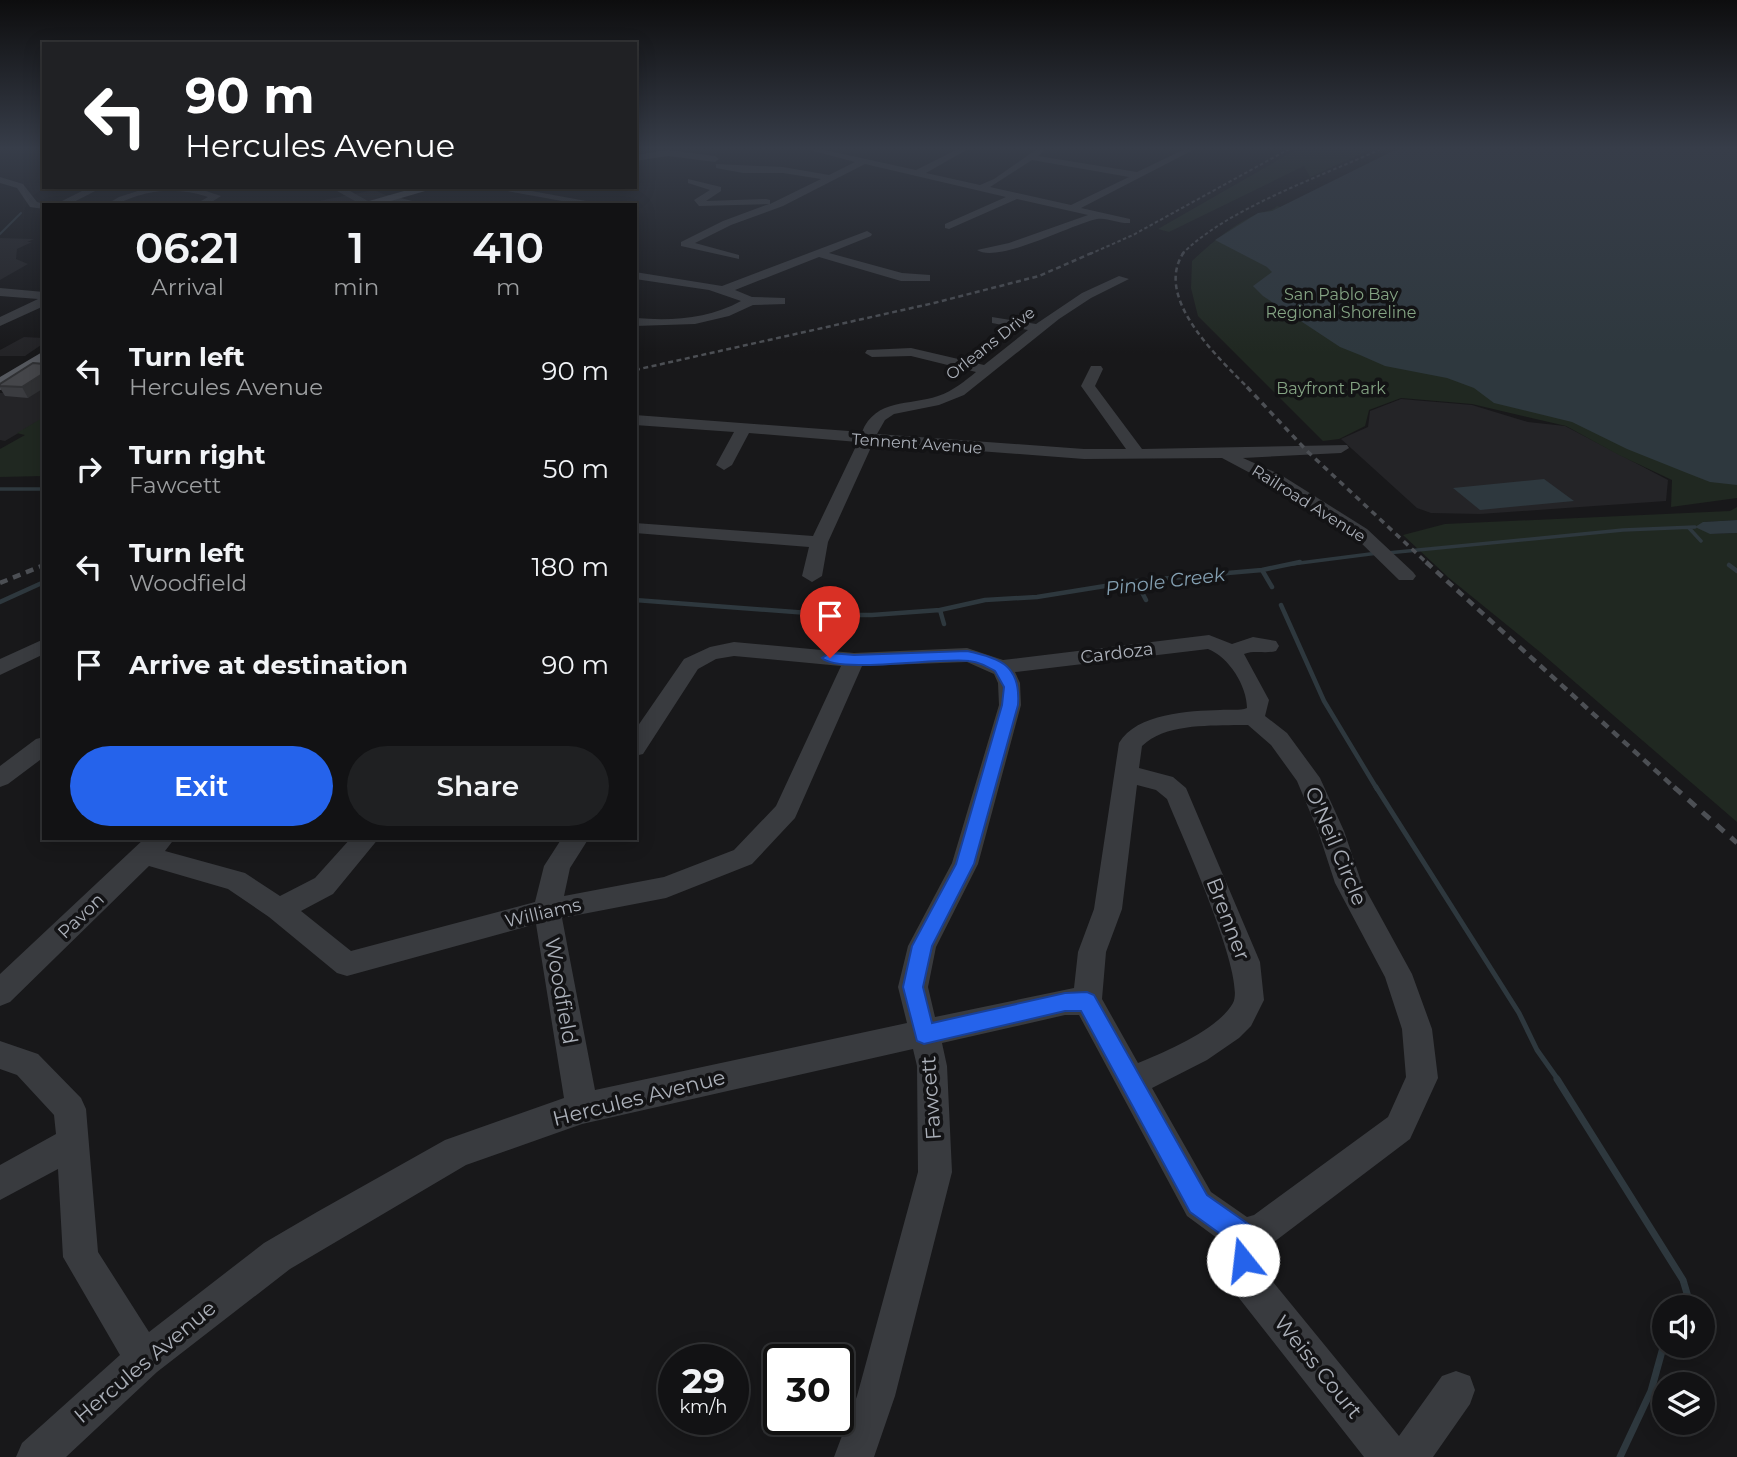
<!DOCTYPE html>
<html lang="en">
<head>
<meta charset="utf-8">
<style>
  body { margin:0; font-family:Montserrat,sans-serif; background:#1f2022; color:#f1f3f6; height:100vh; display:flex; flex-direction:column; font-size:26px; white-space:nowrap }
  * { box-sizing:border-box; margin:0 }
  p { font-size:23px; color:#9c9ea0 }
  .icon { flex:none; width:38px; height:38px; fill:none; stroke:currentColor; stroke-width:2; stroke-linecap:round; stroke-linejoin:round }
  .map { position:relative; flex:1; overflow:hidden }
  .panel { position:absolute; left:42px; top:203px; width:595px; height:637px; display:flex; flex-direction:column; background:#121214; border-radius:0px; box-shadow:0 4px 18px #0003,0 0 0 2px #313234 }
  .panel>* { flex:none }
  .guide { position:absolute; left:42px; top:42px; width:595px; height:147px; border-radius:0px; box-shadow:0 4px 18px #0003,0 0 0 2px #313234; background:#202124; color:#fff; overflow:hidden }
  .fabs { position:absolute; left:1652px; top:1295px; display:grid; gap:14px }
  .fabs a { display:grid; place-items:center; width:63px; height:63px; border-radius:50%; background:#121214; box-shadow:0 4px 18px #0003,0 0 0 2px #313234; font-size:35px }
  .speed { position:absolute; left:658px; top:1344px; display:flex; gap:14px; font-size:35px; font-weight:700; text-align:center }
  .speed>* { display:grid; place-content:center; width:91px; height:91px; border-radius:50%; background:#121214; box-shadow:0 4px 18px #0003,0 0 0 2px #313234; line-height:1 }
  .speed small { font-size:18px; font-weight:400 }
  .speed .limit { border:4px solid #111; border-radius:10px; background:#fff; color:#111 }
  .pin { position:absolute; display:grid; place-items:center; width:60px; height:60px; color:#fff; margin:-72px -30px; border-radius:50% 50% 50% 0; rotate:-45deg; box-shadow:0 0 7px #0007 }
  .pin .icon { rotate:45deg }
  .me { position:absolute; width:77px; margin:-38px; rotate:344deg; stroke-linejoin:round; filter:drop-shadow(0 0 5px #0008) }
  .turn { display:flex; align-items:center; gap:24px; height:147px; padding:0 28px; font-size:32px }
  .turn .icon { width:91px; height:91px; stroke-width:2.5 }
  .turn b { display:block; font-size:49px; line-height:60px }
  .eta { display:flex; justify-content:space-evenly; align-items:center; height:119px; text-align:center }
  .eta b { font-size:42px; font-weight:600; line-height:49px }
  .cta { display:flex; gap:14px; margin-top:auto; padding:14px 28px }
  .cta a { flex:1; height:80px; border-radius:42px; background:#2563eb; color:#fff; font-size:28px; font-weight:600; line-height:80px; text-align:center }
  .cta a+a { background:#1f2022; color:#f1f3f6 }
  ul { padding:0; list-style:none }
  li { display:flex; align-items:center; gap:21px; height:98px; padding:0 28px }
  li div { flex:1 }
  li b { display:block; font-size:26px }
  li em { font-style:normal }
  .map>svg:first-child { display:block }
  .built { fill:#242427 }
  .green { fill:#202821 }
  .water { fill:#2e383e }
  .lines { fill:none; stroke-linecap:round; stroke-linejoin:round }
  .stream-far4 { stroke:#2e383e; stroke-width:2 }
  .stream-far3 { stroke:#2e383e; stroke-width:3.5 }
  .stream-far2 { stroke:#2e383e; stroke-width:4.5 }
  .stream-far1 { stroke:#2e383e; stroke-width:5 }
  .stream { stroke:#2e383e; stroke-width:7 }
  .minor { fill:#393b3f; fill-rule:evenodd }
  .major { fill:#55585e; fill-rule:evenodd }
  .rail-far4 { stroke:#4c4f54; stroke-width:2; stroke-dasharray:3.5 2.5; stroke-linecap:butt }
  .rail-far3 { stroke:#4c4f54; stroke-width:2.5; stroke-dasharray:5 3.5; stroke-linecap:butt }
  .rail-far2 { stroke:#4c4f54; stroke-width:3.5; stroke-dasharray:6 5; stroke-linecap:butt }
  .rail-far1 { stroke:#4c4f54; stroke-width:4.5; stroke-dasharray:8 6; stroke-linecap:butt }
  .rail { stroke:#4c4f54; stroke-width:5; stroke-dasharray:10 9; stroke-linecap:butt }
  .wall { fill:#3b3c40 }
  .shaded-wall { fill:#303134 }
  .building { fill:#45464a; stroke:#303134; stroke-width:2 }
  .route { fill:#2563eb; stroke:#184099; stroke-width:2 }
  .labels { text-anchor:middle; stroke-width:7; stroke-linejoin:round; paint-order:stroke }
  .far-park-label { font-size:16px; fill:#84a383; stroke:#131315 }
  .far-street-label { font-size:16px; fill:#abb0b9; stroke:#131315 }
  .street-label { font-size:18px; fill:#abb0b9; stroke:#131315 }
  .water-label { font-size:19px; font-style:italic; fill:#84a0b2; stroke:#131315 }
  .near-street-label { font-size:21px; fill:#abb0b9; stroke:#131315 }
</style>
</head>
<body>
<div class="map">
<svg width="1737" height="1457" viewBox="0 0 1737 1457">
  <rect width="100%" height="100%" fill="#18181a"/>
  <path class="built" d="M374 190 388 196 354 205 309 203Z
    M0 238 34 239 27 242H32L17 249 16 259 28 264 0 280Z
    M24 337 44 338V343L25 356H0V350Z
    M44 373V418L5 441 0 440V393H5Z
    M1401 399 1472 405 1528 422 1565 426 1668 480 1666 501 1480 514 1431 513 1417 508 1341 439 1368 427 1370 411Z"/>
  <path class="green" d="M1297 149H1372L1310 177 1304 166 1169 232 1158 229Z
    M1277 206 1737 342V498L1671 507 1672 480 1619 455 1566 426 1472 404 1401 398 1369 410 1365 426 1339 439 1323 441 1198 316 1191 288 1192 261C1211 243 1232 225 1257 214 1264 211 1271 212 1277 206Z
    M44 417V476L0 477V449L25 435 17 433Z
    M1737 507V520L1703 522 1710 534 1737 533V822L1540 652 1449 578 1403 535 1445 524 1730 511Z"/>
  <path class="water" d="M1397 149H1737V485L1710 482 1687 473 1627 449 1572 422 1494 403 1474 388 1447 378 1385 366 1360 355 1340 347 1263 296 1253 286 1272 272 1267 267 1215 240 1258 213 1272 211Z
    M1544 479 1574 501 1480 510 1453 488Z
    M1737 520V533L1710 534 1695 527 1703 522Z"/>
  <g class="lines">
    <path class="stream-far4" d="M0 234 21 213"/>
    <path class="stream-far3" d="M0 489H44
      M1689 528 1701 541
      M1387 553 1623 530 1695 527
      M1292 564 1378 553"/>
    <path class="stream-far2" d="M1729 565 1737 571
      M1262 570 1272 587
      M1136 581 1146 600
      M635 600 835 615H872L940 610 985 600 1037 597 1136 581 1262 570 1300 562
      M0 602 44 582
      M1281 605 1324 701 1377 789
      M940 610 944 624"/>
    <path class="stream-far1" d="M1376 787 1519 1013 1537 1050 1559 1081"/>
    <path class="stream" d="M1557 1079 1683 1280 1691 1307
      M1620 1457 1651 1391 1664 1344"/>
    <path class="minor" d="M806 149H820L916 170 958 149H968L926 173 980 185 994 179 1037 149 1045 150 1038 156 1137 172 1185 149H1195L1081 208 1130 219V223C1119 224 1107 217 1097 219 1072 224 998 264 977 250L1009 243 1088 215 1017 199 949 229 945 228V224L1006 197 865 164 783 206 731 225 695 243 739 255V259L681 246V242L723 221 769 204 699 206 694 200 710 190 688 183V179L721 187V191L706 201 766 199 770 200V204L821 179 783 173H743L716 168V164L783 167 829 175 855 162ZM1032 160 1129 177 1071 205 990 187Z
      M668 150 715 156 719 159 715 162 668 156 635 161V155Z
      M0 177 23 184 37 202 48 205H44V209L30 207 17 188 0 183Z
      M90 187H103L68 205H54Z
      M150 187H194L221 196 207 205H194L208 197C185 189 159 189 137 196 125 200 118 205 105 205L119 197Z
      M330 187H343L375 205H362Z
      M485 187H510L597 203 584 205Z
      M389 195 420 203 421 205H403L386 200V196Z
      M867 231 872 234 871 236 829 253 902 273 930 275V281H901L819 257 735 290 752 297 785 298V304L753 305 729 316 695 324 635 326 636 318C671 321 709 319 741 301L709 290 635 279V272L722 286Z
      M1119 276 1129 279 1091 298 1059 319 964 395 939 405 894 414 885 420 877 434 1084 449H1126L1081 386 1091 366H1101L1103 369 1095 386 1142 449 1347 445 1349 448 1341 453 1243 458 1281 475 1367 529 1413 572 1416 576 1413 580H1399L1355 537 1269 483 1222 458 1084 459 873 443 828 542 822 576 812 582 802 576 809 547 635 533V523L813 536 858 442 749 433 732 465 724 470 716 465 734 432 635 425V415L862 432C876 398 909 406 938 396 953 391 965 381 976 372L911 356 872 357 865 353 867 350 911 348 984 365 1028 330 992 323V317L1036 324 1082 293Z
      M0 288 44 292V306L0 326V317L38 299 0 296Z
      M1209 635 1232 644 1253 637 1276 641 1279 646 1276 651C1265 654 1255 650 1244 654L1269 700 1265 716 1287 733 1320 778 1344 831 1361 881 1412 974 1432 1029 1438 1078 1410 1139 1274 1242 1261 1248 1264 1271 1399 1436 1442 1376 1456 1371 1470 1376 1475 1390 1470 1404 1433 1457H1364L1235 1293 1225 1260V1244L1187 1216 1079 1015H1065L942 1043 947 1066 952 1172 895 1396 874 1457H834L857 1396 918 1172 917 1066 913 1049 582 1124 466 1165 290 1269 157 1372 66 1457H16L22 1443 120 1355 63 1257 58 1169 0 1200V1165L56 1134 54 1115 17 1075 0 1069V1041L38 1054 81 1098 86 1109 98 1252 149 1332 264 1243 317 1212 445 1140 564 1098 536 924 347 976 337 973 269 917 228 889 149 866 10 1002 0 1006V974L145 838H175L165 851 245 873 280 896 315 878 351 838H379L333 894 301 911 351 951 535 902 544 866 562 838H589L570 868 564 896 664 877 734 850 776 806 841 666 734 656 716 659 698 669 643 754 635 756V730L684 659 710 647 734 642 854 653 967 648 1003 660ZM1208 649C1229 657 1247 686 1247 708 1240 711 1229 709 1220 710 1189 711 1137 713 1119 743L1094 909 1078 952 1074 988 935 1017 928 987 936 947 978 864 1021 705 1020 683 1015 672ZM967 662 994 674 998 683 999 705 952 863 908 946 898 987 907 1023 595 1090 562 918 666 898 752 864 795 818 862 666ZM1234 725H1248L1271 745 1297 781 1318 831 1335 883 1385 977 1402 1029 1406 1077 1388 1117 1254 1215 1247 1217 1211 1192 1152 1088 1207 1060 1239 1038 1251 1026 1264 1000 1260 962 1186 788 1173 777 1139 768 1142 746C1165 724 1205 726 1234 725ZM1137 785 1156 790 1167 799C1180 832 1247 977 1233 1003 1219 1029 1165 1052 1138 1063L1102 999 1106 952 1122 909Z
      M44 639V654L0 675V659Z
      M44 737V757L8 784 0 787V766L36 739Z"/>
    <path class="major" d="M418 187H439L377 205H355Z
      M44 351V364L0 390V377Z"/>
    <path class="rail-far4" d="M1090 254 1133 235 1289 149
      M1182 254C1228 208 1320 177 1381 149"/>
    <path class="rail-far3" d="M1184 252C1152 298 1220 359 1249 389
      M635 370 934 303 1039 276 1094 252"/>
    <path class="rail-far2" d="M1247 387 1307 451 1428 564"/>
    <path class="rail-far1" d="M1426 562 1676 789
      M0 583 44 565"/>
    <path class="rail" d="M1674 787 1737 843"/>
  </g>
  <path class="wall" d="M44 364 28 398 5 396 0 388V384Z"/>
  <path class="shaded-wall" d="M44 373V388L28 398 22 387Z"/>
  <path class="building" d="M33 363 44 364V373L22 387 0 386V384Z"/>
  <linearGradient id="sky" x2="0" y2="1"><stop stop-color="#0d0d0e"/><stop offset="0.42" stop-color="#373d49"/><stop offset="1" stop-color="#373d49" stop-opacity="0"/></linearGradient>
  <rect width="1737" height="353" fill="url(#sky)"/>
  <path class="route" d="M967 651C1001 658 1021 666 1018 705L974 864 932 946 923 987 932 1023 1065 993 1087 992 1094 995 1207 1195 1251 1226 1255 1235V1260L1252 1269 1243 1273 1234 1269 1230 1260V1241L1190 1212 1081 1011H1065L924 1044 917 1041 903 987 912 946 956 864 1002 705 1004 687 995 671C986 666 979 662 969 661 941 657 839 674 822 658L830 653 854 655Z"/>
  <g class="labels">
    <g class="far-park-label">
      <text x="1341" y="300">San Pablo Bay<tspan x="1341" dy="18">Regional Shoreline</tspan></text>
      <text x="1331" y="394">Bayfront Park</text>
    </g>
    <g class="far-street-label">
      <text transform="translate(990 343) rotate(-38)" y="6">Orleans Drive</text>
      <text transform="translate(917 443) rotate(4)" y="6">Tennent Avenue</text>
      <text transform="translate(1309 503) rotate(32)" y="6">Railroad Avenue</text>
    </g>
    <g class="street-label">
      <text transform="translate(1117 653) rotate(-7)" y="6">Cardoza</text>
      <text transform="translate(543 913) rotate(-13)" y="6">Williams</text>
      <text transform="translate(81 916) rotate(-44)" y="6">Pavon</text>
    </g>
    <g class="water-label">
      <text transform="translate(1165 581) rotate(-7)" y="7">Pinole Creek</text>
    </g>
    <g class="near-street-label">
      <text transform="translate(1336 846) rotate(67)" y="7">O'Neil Circle</text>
      <text transform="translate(1228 919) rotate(69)" y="7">Brenner</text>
      <text transform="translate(561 991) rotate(80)" y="7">Woodfield</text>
      <text transform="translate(639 1098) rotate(-14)" y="7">Hercules Avenue</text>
      <text transform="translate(931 1098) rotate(-94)" y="7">Fawcett</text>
      <text transform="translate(145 1362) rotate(-40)" y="7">Hercules Avenue</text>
      <text transform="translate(1318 1367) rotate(51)" y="7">Weiss Court</text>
    </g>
  </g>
</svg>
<div class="fabs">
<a><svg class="icon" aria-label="sound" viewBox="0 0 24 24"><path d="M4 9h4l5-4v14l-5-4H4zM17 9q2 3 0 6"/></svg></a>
<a><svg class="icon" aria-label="layers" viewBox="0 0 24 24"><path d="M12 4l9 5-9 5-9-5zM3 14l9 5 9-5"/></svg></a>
</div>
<div class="speed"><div>29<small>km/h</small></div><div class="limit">30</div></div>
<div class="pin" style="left:830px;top:658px;background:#d93025"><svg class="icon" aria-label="arrive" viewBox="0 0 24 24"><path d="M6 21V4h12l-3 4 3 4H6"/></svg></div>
<svg class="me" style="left:1243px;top:1260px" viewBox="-20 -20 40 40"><circle r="19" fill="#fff"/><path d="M0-13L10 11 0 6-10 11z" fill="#2563eb"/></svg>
<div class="guide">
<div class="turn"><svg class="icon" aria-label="left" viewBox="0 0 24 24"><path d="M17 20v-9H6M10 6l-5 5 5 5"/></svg><div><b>90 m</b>Hercules Avenue</div></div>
</div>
<section class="panel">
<div class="eta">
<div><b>06:21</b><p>Arrival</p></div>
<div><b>1</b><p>min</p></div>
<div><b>410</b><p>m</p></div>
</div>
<ul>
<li><svg class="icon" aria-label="left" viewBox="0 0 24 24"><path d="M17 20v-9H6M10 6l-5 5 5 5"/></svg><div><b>Turn left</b><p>Hercules Avenue</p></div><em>90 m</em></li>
<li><svg class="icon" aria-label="right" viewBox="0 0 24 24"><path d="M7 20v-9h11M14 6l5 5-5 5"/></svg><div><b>Turn right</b><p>Fawcett</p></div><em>50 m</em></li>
<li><svg class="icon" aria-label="left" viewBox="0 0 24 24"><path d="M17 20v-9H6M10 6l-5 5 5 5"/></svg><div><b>Turn left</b><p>Woodfield</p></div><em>180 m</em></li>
<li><svg class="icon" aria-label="arrive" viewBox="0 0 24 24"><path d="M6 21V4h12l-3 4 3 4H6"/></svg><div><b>Arrive at destination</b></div><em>90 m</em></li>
</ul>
<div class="cta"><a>Exit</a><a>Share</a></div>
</section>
</div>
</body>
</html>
